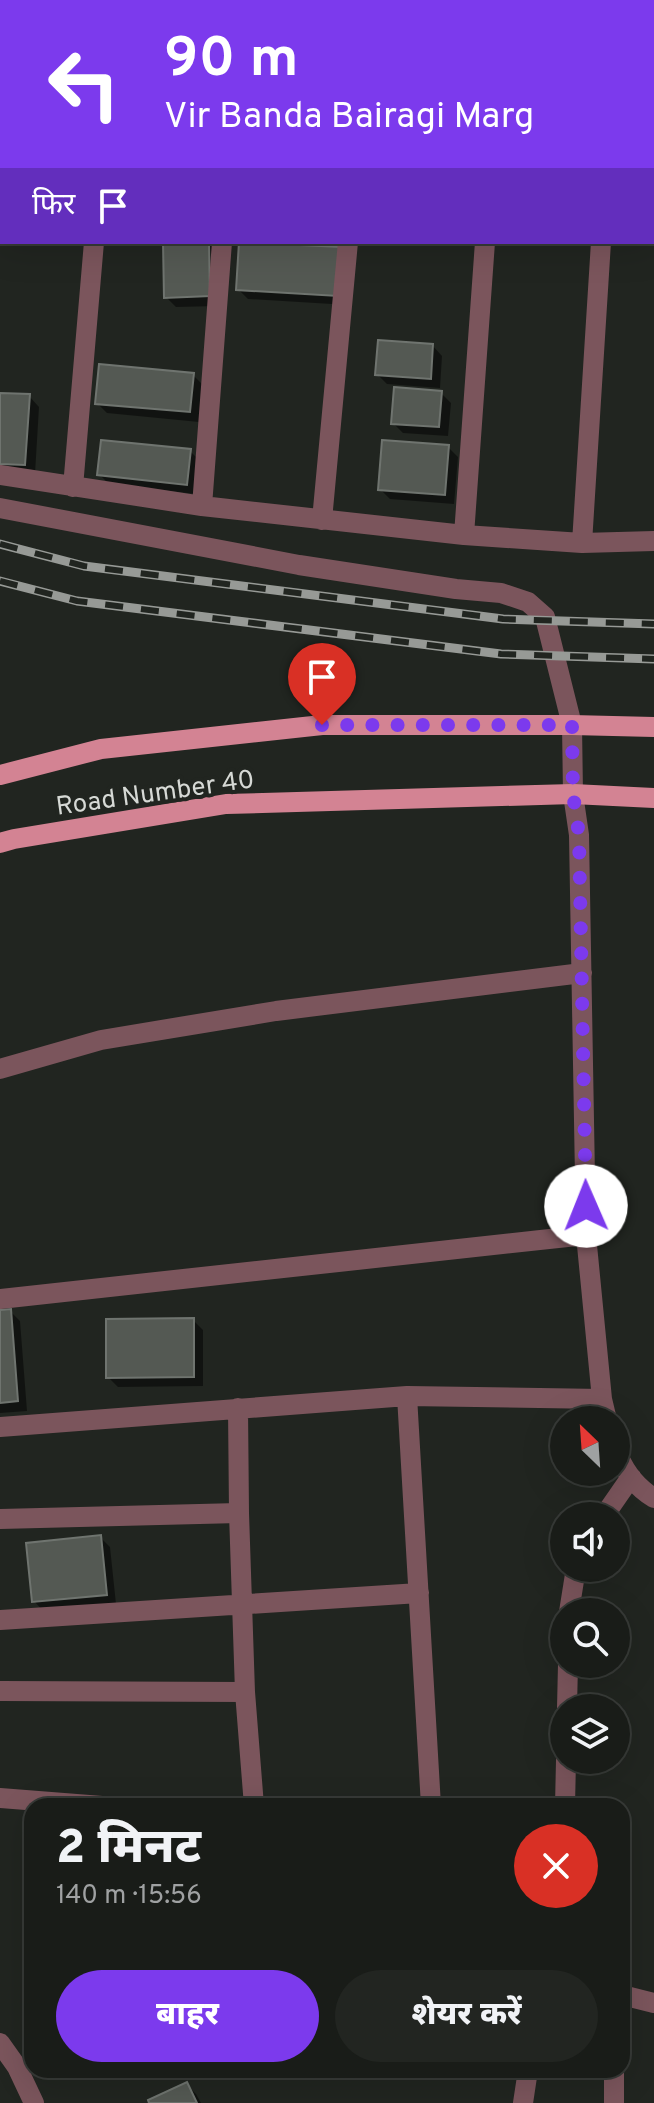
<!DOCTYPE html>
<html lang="hi">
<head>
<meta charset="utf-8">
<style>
  body { margin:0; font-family:Overpass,"Noto Sans Devanagari",sans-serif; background:#222521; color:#f1f3f6; height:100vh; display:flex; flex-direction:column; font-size:30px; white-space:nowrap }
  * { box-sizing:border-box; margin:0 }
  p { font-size:26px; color:#9fa1a2 }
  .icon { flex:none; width:44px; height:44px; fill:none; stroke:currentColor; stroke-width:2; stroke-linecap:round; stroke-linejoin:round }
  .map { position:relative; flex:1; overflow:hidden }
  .side { position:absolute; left:24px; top:1798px; width:606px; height:280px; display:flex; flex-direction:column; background:#191c18; border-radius:24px; box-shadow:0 8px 32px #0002,0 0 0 2px #373a37 }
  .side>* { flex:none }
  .top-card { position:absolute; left:0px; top:0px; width:654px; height:244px; box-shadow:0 8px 32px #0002,0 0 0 2px #373a37; background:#7c3aed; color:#fff; overflow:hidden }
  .needle { width:52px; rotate:335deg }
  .fabs { position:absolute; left:550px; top:1406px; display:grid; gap:16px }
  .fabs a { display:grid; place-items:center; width:80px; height:80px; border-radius:50%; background:#191c18; box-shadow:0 8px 32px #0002,0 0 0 2px #373a37; font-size:40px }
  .pin { position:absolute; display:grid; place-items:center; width:68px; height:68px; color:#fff; margin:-82px -34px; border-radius:50% 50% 50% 0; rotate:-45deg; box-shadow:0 0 8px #0007 }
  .pin .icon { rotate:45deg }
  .me { position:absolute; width:88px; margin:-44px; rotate:359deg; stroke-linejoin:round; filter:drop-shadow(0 0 6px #0008) }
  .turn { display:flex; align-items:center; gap:28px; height:168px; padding:0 32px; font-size:36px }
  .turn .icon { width:104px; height:104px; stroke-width:2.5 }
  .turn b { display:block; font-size:56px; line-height:68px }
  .then { display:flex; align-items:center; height:76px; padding:0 32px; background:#0003; gap:16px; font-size:30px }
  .round { display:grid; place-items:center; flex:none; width:84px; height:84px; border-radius:42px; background:#222521 }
  .summary { display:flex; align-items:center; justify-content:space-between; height:136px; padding:0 32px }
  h1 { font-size:48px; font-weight:800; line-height:60px }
  .action { display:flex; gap:16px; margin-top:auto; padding:16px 32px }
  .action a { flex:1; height:92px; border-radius:48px; background:#7c3aed; color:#fff; font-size:32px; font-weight:800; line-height:92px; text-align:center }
  .action a+a { background:#222521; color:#f1f3f6 }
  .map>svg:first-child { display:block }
  .shadow { fill:#0007 }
  .building { fill:#545953; stroke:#6f746f; stroke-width:2 }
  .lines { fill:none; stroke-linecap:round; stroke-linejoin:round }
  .minor { stroke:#7b555c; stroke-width:20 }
  .major { stroke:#d38393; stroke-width:20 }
  .rail-casing { stroke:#979a96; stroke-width:9 }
  .rail { stroke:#212520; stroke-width:6; stroke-dasharray:18; stroke-linecap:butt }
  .route { stroke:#7c3aed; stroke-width:14; stroke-dasharray:0 25.2 }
  .labels { text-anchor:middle; stroke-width:8; stroke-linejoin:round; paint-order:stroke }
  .street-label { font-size:26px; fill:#d6d9d5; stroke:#212520 }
</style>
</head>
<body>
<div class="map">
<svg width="654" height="2103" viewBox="0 0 654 2103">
  <rect width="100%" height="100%" fill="#212520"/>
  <path class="shadow" d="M35 0H95L94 2H37Z
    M166 0H233V2H166Z
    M2 133V168L0 166Z
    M165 242H216L219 306 176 307 166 297Z
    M340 249 348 305 248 299 238 289Z
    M432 345 442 356 440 388 387 384 377 374Z
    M193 375 203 385 199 422 107 413 97 403Z
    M441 393 451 403 448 436 403 433 393 423Z
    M0 395 29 396 39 407 35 474 0 472Z
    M448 447 458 457 454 504 390 499 380 489Z
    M190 451 200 461 196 494 109 484 99 474Z
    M10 1311 20 1321 27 1411 0 1413V1312Z
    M193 1320 203 1330V1386L118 1387 108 1377Z
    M100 1537 110 1547 116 1604 44 1612 34 1601Z
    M186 2084 196 2094 201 2103H152Z"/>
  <path class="building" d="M163 242H209L210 296 164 298Z
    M239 242 341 247 338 296 236 290Z
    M378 340 433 344 431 379 375 375Z
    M99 364 194 373 190 412 95 404Z
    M394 387 442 391 439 427 391 424Z
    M0 393 30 394 25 465 0 464Z
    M101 440 191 449 187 485 97 475Z
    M382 440 449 445 445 495 378 490Z
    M11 1309 18 1401 0 1403V1310Z
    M194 1318V1377L106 1378V1319Z
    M101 1535 107 1595 32 1602 26 1543Z
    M187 2082 197 2103H149L148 2100Z"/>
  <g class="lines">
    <path class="minor" d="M114 2V0
      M241 2V0
      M369 2V0
      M500 2V0
      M616 2 617 0
      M0 6H2
      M652 55 654 54
      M0 475 202 506 464 535 582 543 654 541
      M73 487 94 242
      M202 506 222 242
      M0 508 299 565 456 589 501 593 528 602 545 617 572 725 573 794 579 835 586 1235 602 1399 607 1420
      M322 520 348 242
      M464 535 485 242
      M582 543 601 242
      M0 1069 101 1040 276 1011 582 973
      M0 1299 586 1235
      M407 1396 431 1806
      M238 1408 239 1513 245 1692 254 1806
      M0 1427 407 1396 602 1399
      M616 1450C623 1469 636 1487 654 1498
      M604 1516 631 1477
      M0 1519 239 1513
      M569 1612 576 1568
      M0 1620 419 1593
      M0 1691 245 1692
      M567 1708 568 1664
      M0 1798 102 1806
      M565 1806 566 1760
      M622 1995 654 2003
      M0 2043 17 2067 34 2103
      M523 2103 528 2070
      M614 2103V2070"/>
    <path class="major" d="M0 775 101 749 322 725H572L654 727
      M0 843 14 839 226 804 573 794 654 798"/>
    <g class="rail-casing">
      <path id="rail" d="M0 544 84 566 503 619 654 624
        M0 581 77 601 501 654 654 659"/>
    </g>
    <use href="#rail" class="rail"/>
  </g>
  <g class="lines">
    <path class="route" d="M322 725H572L573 794 579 835 586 1206"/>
  </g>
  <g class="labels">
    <g class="street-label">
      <text transform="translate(155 792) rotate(-8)" y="9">Road Number 40</text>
    </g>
  </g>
</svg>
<div class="fabs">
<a><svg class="needle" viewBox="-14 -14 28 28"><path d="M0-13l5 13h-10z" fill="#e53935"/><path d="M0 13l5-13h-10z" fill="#9fa1a2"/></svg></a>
<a><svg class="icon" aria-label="sound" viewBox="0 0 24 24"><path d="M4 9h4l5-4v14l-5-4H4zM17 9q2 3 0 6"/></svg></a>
<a><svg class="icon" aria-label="search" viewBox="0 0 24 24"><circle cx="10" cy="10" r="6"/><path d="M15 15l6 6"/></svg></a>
<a><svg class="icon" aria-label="layers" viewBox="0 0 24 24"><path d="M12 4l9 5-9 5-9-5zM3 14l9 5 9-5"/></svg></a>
</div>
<div class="pin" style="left:322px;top:725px;background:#d93025"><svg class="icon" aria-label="arrive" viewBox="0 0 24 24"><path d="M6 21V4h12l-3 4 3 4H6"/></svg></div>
<svg class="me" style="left:586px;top:1206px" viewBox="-20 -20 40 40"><circle r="19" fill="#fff"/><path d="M0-13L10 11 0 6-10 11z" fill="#7c3aed"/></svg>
<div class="top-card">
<div class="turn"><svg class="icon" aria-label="left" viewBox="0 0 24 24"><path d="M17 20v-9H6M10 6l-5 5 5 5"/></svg><div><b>90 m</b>Vir Banda Bairagi Marg</div></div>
<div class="then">फिर<svg class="icon" aria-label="arrive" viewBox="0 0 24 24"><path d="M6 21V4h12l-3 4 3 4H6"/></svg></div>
</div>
<section class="side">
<div class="summary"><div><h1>2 मिनट</h1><p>140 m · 15:56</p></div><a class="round" style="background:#d93025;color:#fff"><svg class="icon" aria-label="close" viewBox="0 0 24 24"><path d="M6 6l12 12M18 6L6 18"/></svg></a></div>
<div class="action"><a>बाहर</a><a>शेयर करें</a></div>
</section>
</div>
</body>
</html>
